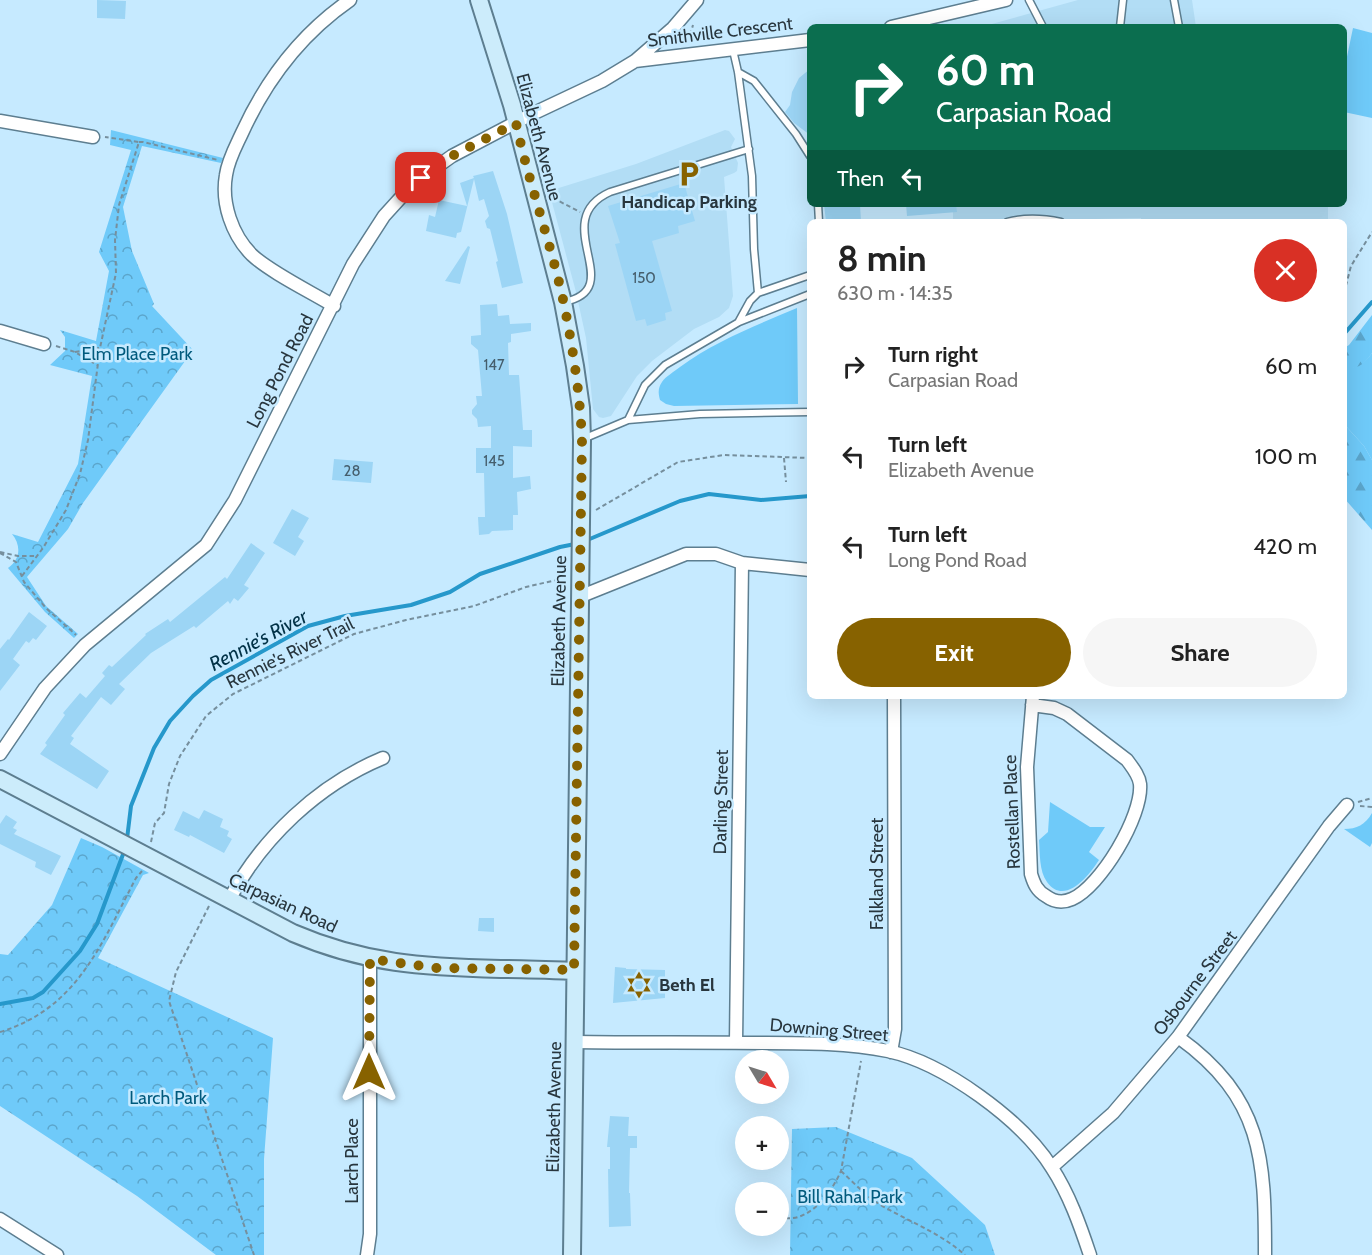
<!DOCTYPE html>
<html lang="en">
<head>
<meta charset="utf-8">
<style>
  body { margin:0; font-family:Cabin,sans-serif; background:#f6f6f6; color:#222; height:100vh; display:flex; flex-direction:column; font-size:22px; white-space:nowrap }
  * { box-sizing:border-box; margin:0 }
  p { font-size:20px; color:#767676 }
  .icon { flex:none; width:33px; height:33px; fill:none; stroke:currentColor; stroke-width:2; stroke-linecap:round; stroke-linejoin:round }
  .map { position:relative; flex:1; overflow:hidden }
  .drawer { position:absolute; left:807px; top:219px; width:540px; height:480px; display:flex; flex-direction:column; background:#fff; border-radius:9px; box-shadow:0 6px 24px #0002 }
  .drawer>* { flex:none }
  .top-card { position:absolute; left:807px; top:24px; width:540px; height:183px; border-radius:9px; box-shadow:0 6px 24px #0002; background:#0b6e4f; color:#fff; overflow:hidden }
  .needle { width:39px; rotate:128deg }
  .fabs { position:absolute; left:735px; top:1050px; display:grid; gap:12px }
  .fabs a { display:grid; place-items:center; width:54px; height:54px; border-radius:50%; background:#fff; box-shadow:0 6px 24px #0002; font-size:30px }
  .pin { position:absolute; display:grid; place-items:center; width:51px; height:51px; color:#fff; margin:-26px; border-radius:12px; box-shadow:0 3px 9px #0006 }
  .me { position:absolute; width:66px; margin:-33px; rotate:0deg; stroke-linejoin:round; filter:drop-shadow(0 0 4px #0008) }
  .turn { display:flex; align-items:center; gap:21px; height:126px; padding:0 30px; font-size:27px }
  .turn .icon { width:78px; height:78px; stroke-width:2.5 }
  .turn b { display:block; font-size:42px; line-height:51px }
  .then { display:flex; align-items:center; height:57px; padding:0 30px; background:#0003; gap:12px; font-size:22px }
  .round { display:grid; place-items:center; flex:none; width:63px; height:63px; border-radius:32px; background:#f6f6f6 }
  .overview { display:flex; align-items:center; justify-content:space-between; height:102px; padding:0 30px }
  h1 { font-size:36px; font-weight:700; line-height:45px }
  .button { display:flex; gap:12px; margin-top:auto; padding:12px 30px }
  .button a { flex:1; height:69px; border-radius:36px; background:#876200; color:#fff; font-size:24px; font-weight:700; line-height:69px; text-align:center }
  .button a+a { background:#f6f6f6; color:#222 }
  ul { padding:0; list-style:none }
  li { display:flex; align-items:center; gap:18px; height:90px; padding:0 30px }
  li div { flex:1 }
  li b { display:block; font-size:22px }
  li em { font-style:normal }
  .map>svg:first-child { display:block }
  .built { fill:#b2ddf5 }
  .grass { fill:#6fcaf9 }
  .forest { fill:url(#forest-firs) }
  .park { fill:url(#park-crowns) }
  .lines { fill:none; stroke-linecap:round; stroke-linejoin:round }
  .stream { stroke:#2698cb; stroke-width:4 }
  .building { fill:#9cd5f5 }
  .lane-casing { stroke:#5d7e90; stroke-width:9 }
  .street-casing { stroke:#5d7e90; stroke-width:15 }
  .secondary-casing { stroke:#5d7e90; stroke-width:20 }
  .path { stroke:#768f9d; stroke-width:2; stroke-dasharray:4.5 3; stroke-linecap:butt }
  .lane { stroke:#fff; stroke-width:6 }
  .street { stroke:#fff; stroke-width:12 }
  .secondary { stroke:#ccecfb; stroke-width:16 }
  .route { stroke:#876200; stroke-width:10; stroke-dasharray:0 18 }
  .labels { text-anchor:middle; stroke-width:5; stroke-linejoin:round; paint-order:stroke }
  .number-label { font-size:15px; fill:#455e6c }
  .street-label { font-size:18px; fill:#28363e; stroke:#c6eaff }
  .poi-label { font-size:18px; font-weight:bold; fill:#28363e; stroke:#c6eaff }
  .park-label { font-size:18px; fill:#005a7d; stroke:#c6eaff }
  .water-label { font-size:20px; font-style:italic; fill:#023247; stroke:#c6eaff }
</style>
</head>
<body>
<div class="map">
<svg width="1372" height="1255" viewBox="0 0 1372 1255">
  <defs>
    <pattern id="forest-firs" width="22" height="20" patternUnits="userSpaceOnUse" patternTransform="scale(1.5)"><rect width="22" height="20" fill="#6fcaf9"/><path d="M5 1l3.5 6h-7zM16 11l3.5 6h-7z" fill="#5ba5cb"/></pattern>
    <pattern id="park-crowns" width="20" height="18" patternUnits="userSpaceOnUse" patternTransform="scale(1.5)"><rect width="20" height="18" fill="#6fcaf9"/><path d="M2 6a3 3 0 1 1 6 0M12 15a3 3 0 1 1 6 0" fill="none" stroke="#5ba5cb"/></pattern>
  </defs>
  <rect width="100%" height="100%" fill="#c6eaff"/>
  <path class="built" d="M1078 0H1192L1196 27H981Z
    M725 130 729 131 735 139 731 147 738 163 737 171 734 173 724 177 733 296 729 308 719 317 694 329 652 361 637 376 611 416 603 418 599 417 593 409 586 338 576 292 549 191 636 164Z
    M953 204H1328V222H1141V218L953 222Z"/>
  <path class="grass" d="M1353 28 1372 33V118L1344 112V71Z
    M797 308 798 404 674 406 666 404 660 400C658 393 658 388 662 382 666 376 674 372 680 367 715 341 757 325 797 308Z
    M1372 353V460L1364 446 1344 424V368C1356 369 1365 363 1372 353Z
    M1050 802 1090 827H1105L1089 852 1099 860C1090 874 1065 907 1047 882 1039 871 1040 853 1039 840L1048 832Z
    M1372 813V843L1370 847 1344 829C1357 829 1365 825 1372 813Z"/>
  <path class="forest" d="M1372 315V353C1364 364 1358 370 1344 368V348L1349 345Z
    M1344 424 1364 446 1372 460V530L1344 498Z"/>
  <path class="park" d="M111 130 223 158 221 163 142 146 123 207 132 251 154 304 152 306 193 350 83 503 68 529 27 577 46 606 78 634 74 638 45 612 8 568C21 559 21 545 12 534L38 542 78 464 92 376 50 365 65 351V337L60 330 96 341 109 271 99 252 131 150 110 145Z
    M81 838 102 847 149 873 143 875 98 958 273 1038 264 1159V1255H216L137 1196 0 1106V954L8 955 52 905Z
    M836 1127 912 1158 985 1225 995 1255H790L792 1129Z"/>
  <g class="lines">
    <path class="stream" d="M1344 334 1372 302
      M585 541 680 501 709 494 761 500 810 496
      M127 839 131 806 154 748 170 721 193 696 211 680 308 626 345 616 411 605 450 592 480 574 560 547 575 544
      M0 1004 33 998 43 992 80 951 97 924 125 849"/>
  </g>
  <path class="building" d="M97 0 126 1 125 19 97 18Z
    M810 69V135L794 123 785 112 790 105 792 92 799 78Z
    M493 171 507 214 523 283 502 288 496 262 498 261 490 229 487 228 485 221 489 216 484 199 479 201 474 179 461 232 457 233 456 238 426 231 429 215 435 217 439 200 467 206 460 183 474 178 473 176Z
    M684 183 695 221 678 226 679 233 652 241 672 311 665 313 666 320 647 326 645 319 636 321 615 244 620 243 608 206Z
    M824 204H860L861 222H826Z
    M906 204H956L957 212 907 216Z
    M468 246 470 247 460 284 445 281Z
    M497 304 498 316 509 315 510 324 531 323V331L511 334V342L508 343 509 375H519L523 430H532V447L513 446V478L530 476 531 489 517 492 518 515H513V530L492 531 489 534 479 535 478 517H485L484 473H476V448H491V426L478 427 477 419 472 414V410L477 404 476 396H482L478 350 471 344V336L481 335 480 305Z
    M334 459 373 462 371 483 332 480Z
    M292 509 309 518 298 537 304 541 295 556 273 543Z
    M251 543 265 553 244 585 249 588 238 601 234 598 230 604 228 601 196 628 194 626 151 653 119 684 125 689 111 705 101 697 71 736 74 738 70 744 109 771 97 789 40 754 47 745 45 743 65 715 63 713 80 693 86 698 105 676 102 673 109 665 112 667 146 635 145 634 168 619 170 622 225 577 227 579Z
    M29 612 47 626 36 640 33 638 29 643 26 641 13 659 20 665 0 691V649L8 639 9 640Z
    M204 810 223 819 220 827 229 831 227 836 232 839 224 853 190 835 189 837 174 830 183 811 199 819Z
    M6 815 17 822 13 828 17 830 14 834 61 856 51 875 35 867 36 862 0 844V824Z
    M479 918H494V932L478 931Z
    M615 967 626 968V969L665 970V998L613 1003Z
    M610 1116 629 1117 628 1136H637V1148H630L629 1193H630L631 1226 609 1227 608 1169H610V1147H607Z"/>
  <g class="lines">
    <g class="lane-casing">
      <path id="lane" d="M1029 0 1043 27
        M1174 0 1179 27
        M1120 27 1123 0
        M733 50 738 72 752 176 754 249 758 293
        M738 72 754 81 796 134 810 156
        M818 204 819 222
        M1007 222C1026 217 1042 218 1061 222
        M810 294 739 322 665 365 645 385 628 420 700 414 810 412
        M564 302C630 289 546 221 610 192L749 149
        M739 321 750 301 758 293 810 275
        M583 439 628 420"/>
    </g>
    <g class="street-casing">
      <path id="street" d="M891 27 1006 0
        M635 61 810 40
        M0 121 93 137
        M334 306C311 292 270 272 252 255 232 235 221 203 226 175 228 160 236 146 242 133 267 78 301 34 350 0
        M0 331 44 344
        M579 597 686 554H716L742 563 810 570
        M1032 705 1054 708 1067 714 1127 760C1132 767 1139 775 1140 784 1143 816 1100 887 1072 899 1063 903 1054 902 1046 896 1037 891 1034 884 1031 874L1027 767 1033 696
        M0 754 45 688 85 645 206 545 235 500 353 264 384 216 404 194 421 178 452 156 530 115 602 81 635 61 673 28 697 0
        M229 900C262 838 318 785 383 758
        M1178 1037C1263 1098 1265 1159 1265 1255
        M575 1042C639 1043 702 1042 766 1043 807 1043 848 1043 888 1051 944 1063 1022 1120 1052 1168 1069 1194 1080 1225 1090 1255
        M736 1042 742 563
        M891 1052 895 1029 894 696
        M1052 1167 1113 1113 1178 1037 1329 826 1347 805
        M0 1219 57 1255
        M367 1255 370 1234V959"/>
    </g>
    <g class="secondary-casing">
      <path id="secondary" d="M479 0 512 105 563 302 575 366 581 408 582 440 572 1255
        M0 779 293 933C365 964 424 967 501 969 525 969 550 970 574 971"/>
    </g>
    <path class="path" d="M688 42 693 25
      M139 142H143L218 160
      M553 198 580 212
      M1344 293 1351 266 1372 232
      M56 346 75 352 97 365
      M75 352 99 348
      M784 458 786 482
      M596 510 678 462 724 455 810 458
      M0 552 18 556H37
      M0 553 16 562 24 582 46 608 76 635
      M22 576 43 548 66 510 80 474 88 440 100 348 116 273 115 240 119 205 139 142 105 137
      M1358 802 1372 798
      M1360 806 1372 807
      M151 842 155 823 164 813 169 784 180 756 206 716 233 694 354 634 406 620 474 606 526 587 565 578
      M209 906 176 972 169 1001 254 1255
      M0 1032C78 1008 101 944 136 878L142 871
      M841 1171C852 1181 863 1193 876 1202 906 1221 938 1231 965 1255
      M778 1218C785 1218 792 1219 798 1217 818 1211 833 1189 841 1171L861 1061"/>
    <use href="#lane" class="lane"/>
    <use href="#street" class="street"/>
    <use href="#secondary" class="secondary"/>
  </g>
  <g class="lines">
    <path class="route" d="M369 1072 370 959 437 968 574 970 582 440C580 394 573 349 564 304 551 243 529 184 516 123L452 156 421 178"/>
  </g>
  <defs>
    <g id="parking-bare" transform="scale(2.07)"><path d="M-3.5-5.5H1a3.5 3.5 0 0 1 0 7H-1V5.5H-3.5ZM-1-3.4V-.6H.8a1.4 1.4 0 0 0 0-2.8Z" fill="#876200" stroke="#c6eaff" stroke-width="2.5" paint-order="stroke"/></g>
    <g id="synagogue-bare" transform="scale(2.07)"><path d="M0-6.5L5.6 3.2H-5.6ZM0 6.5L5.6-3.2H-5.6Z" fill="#876200" stroke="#c6eaff" stroke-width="2.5" paint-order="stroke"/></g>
  </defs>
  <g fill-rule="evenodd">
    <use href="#parking-bare" x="689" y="174"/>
    <use href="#synagogue-bare" x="639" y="985"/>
  </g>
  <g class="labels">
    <g class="number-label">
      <text x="644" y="283">150</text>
      <text x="494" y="370">147</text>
      <text x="494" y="466">145</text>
      <text x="352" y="476">28</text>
    </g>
    <g class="street-label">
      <text transform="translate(720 32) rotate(-7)" y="6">Smithville Crescent</text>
      <text transform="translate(539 137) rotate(75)" y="6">Elizabeth Avenue</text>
      <text transform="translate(280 371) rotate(-63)" y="6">Long Pond Road</text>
      <text transform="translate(559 621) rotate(-89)" y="6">Elizabeth Avenue</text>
      <text transform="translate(290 653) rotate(-26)" y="6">Rennie's River Trail</text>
      <text transform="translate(721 802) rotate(-89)" y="6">Darling Street</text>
      <text transform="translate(1012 812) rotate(-92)" y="6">Rostellan Place</text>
      <text transform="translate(877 874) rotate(-90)" y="6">Falkland Street</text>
      <text transform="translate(283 903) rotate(25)" y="6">Carpasian Road</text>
      <text transform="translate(1195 983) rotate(-53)" y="6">Osbourne Street</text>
      <text transform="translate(829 1030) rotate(5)" y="6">Downing Street</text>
      <text transform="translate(554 1107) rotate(-89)" y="6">Elizabeth Avenue</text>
      <text transform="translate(352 1161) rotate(-90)" y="6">Larch Place</text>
    </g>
    <g class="poi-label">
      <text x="689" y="208">Handicap Parking</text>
      <text x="659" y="991" text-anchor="start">Beth El</text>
    </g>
    <g class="park-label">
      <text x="137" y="360">Elm Place Park</text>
      <text x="168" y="1104">Larch Park</text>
      <text x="850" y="1203">Bill Rahal Park</text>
    </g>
    <g class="water-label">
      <text transform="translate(258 640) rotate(-28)" y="7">Rennie's River</text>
    </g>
  </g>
</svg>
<div class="fabs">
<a><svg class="needle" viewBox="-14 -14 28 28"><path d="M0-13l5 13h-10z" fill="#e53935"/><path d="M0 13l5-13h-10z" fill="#767676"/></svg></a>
<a>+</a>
<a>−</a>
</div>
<div class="pin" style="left:421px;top:178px;background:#d93025"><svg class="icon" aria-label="arrive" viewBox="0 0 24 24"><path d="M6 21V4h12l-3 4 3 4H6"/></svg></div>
<svg class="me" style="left:369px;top:1072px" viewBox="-20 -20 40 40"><path d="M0-17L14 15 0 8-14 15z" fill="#876200" stroke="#fff" stroke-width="4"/></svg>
<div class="top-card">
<div class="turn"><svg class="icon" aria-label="right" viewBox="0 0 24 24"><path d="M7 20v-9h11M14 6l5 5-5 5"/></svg><div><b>60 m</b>Carpasian Road</div></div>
<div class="then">Then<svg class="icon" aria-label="left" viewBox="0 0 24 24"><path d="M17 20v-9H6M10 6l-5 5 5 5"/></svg></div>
</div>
<section class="drawer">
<div class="overview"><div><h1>8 min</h1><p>630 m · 14:35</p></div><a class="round" style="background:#d93025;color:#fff"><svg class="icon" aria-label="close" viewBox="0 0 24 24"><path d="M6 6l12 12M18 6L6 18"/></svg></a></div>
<ul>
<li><svg class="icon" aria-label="right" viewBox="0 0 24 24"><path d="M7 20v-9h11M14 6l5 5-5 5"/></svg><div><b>Turn right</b><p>Carpasian Road</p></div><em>60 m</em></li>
<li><svg class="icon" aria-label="left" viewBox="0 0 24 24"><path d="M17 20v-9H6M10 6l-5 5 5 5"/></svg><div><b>Turn left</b><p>Elizabeth Avenue</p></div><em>100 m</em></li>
<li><svg class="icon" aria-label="left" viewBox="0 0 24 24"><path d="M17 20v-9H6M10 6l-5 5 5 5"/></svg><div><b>Turn left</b><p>Long Pond Road</p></div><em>420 m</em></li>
</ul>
<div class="button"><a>Exit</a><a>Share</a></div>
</section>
</div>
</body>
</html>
